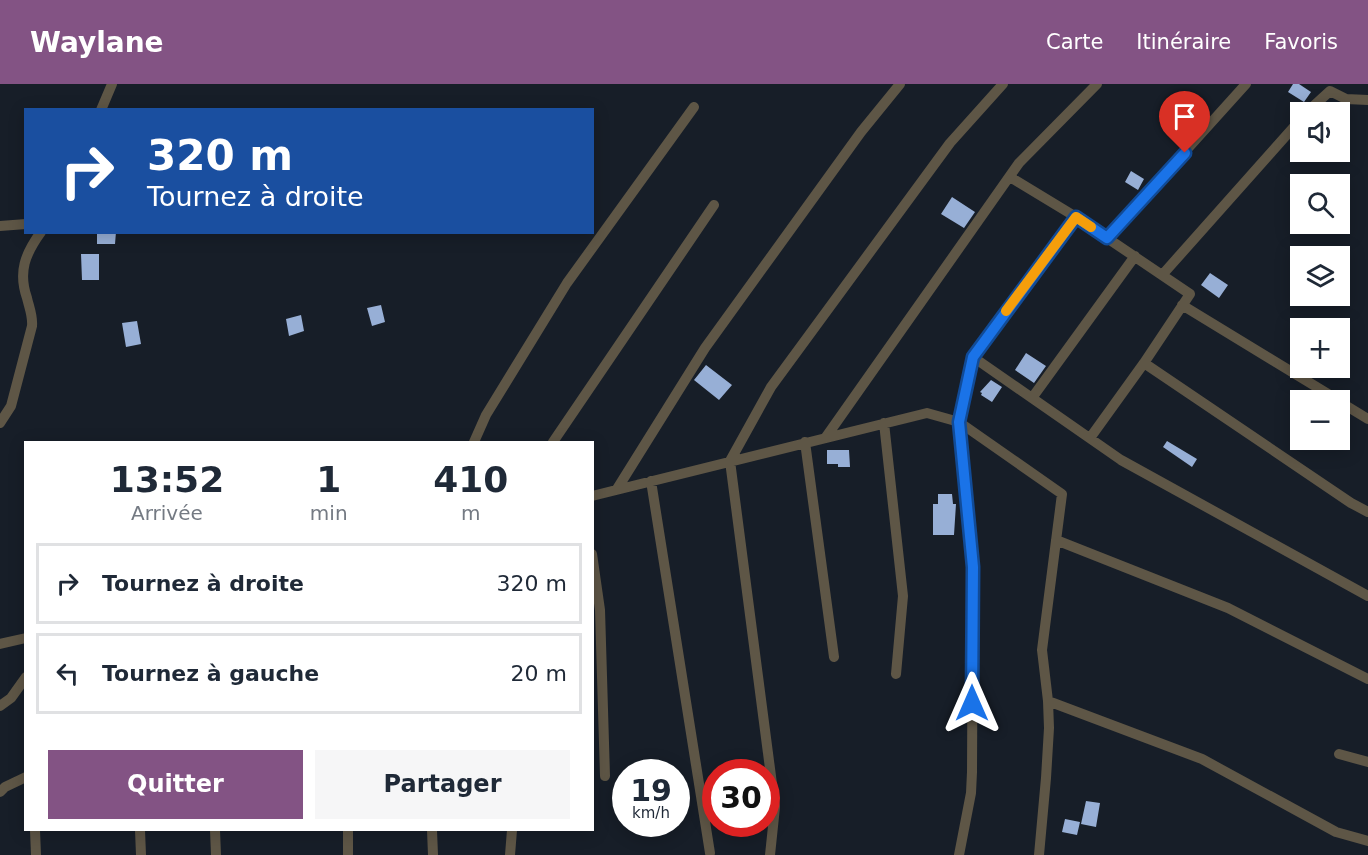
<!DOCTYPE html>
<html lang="fr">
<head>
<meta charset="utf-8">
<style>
  body { margin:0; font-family:"DejaVu Sans",sans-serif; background:#f6f6f7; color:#1f2937; height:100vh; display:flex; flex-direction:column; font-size:22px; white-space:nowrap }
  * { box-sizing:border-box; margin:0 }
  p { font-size:20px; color:#747a83 }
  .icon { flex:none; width:33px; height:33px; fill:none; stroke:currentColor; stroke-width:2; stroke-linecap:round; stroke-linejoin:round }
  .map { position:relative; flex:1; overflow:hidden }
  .panel { position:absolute; left:24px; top:357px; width:570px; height:390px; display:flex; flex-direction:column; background:#fff; border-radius:0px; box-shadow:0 3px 15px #0003 }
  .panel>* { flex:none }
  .guide { position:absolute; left:24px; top:24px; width:570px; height:126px; border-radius:0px; box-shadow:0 3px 15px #0003; background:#1a4fa0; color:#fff; overflow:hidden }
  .fabs { position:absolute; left:1290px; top:18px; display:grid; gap:12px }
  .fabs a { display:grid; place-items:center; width:60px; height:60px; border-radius:0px; background:#fff; box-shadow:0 3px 15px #0003; font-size:30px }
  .speed { position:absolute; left:612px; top:675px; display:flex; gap:12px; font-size:30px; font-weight:700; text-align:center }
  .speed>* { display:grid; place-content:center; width:78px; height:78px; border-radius:50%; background:#fff; box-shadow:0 3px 15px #0003; line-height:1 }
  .speed small { font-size:15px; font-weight:400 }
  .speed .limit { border:9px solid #d22; background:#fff; color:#111 }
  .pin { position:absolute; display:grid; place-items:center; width:51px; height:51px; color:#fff; margin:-62px -26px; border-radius:50% 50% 50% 0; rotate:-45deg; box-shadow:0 0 6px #0007 }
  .pin .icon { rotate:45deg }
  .me { position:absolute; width:66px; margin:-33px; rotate:0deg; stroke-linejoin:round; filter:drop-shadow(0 0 4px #0008) }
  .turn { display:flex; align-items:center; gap:21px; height:126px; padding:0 24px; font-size:27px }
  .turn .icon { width:78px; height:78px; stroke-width:2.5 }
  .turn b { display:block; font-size:42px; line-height:51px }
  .eta { display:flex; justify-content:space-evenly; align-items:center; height:102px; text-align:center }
  .eta b { font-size:36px; font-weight:800; line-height:42px }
  .action { display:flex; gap:12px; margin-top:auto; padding:12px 24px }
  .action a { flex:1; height:69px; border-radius:0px; background:#835384; color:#fff; font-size:24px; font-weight:800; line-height:69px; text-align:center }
  .action a+a { background:#f6f6f7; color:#1f2937 }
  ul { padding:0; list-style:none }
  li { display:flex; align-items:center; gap:18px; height:81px; margin:0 12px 9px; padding:0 12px; border:3px solid #e0e1e3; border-radius:0px }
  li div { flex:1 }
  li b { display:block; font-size:22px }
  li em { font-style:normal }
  header { display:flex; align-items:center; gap:36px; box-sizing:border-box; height:84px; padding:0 30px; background:#835384; color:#fff }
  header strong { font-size:28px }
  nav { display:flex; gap:33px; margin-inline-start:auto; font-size:21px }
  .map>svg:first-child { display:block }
  .building { fill:#97afd6 }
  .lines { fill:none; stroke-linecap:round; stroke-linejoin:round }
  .minor { stroke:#5e5646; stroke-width:10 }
  .route-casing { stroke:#114b97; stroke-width:15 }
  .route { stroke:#1a73e8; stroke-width:10 }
  .slow { stroke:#f59e0b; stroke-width:10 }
</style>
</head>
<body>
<header>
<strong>Waylane</strong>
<nav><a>Carte</a><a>Itinéraire</a><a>Favoris</a></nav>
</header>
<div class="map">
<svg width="1368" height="771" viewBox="0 0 1368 771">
  <rect width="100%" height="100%" fill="#171e28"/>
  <path class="building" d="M1293 0H1299L1311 8 1304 18 1288 8Z
    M1131 87 1144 95 1138 106 1125 98Z
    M952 113 975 128 964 144 941 130Z
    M97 148H116L115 160H97Z
    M81 170H99V196H82Z
    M1210 189 1228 201 1219 214 1201 201Z
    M381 221 385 238 372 242 367 224Z
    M301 231 304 247 289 252 286 235Z
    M137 237 141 260 126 263 122 239Z
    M1026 269 1046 282 1034 299 1015 286Z
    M706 281 732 301 719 316 694 296Z
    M991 296 1002 303 992 318 981 311 982 309 980 308Z
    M1167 357 1197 375 1192 383 1163 363Z
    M827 366H849L850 383H838V380H827Z
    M938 410H952L953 420H956L954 451H933V420H938Z
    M1086 717 1100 719 1096 743 1081 740Z
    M1065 735 1080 738 1077 751 1062 748Z"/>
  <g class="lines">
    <path class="minor" d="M101 26 112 0
      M1307 28 1330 7 1346 15 1368 16
      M1010 93 1076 133
      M0 142 26 140
      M1107 154 1246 0
      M1163 190 1300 36
      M1182 221 1338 316
      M973 273 1121 376 1368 512
      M1144 279 1351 419 1368 428
      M1032 314 1135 172
      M1340 318 1368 335
      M0 339 11 322 32 242C33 232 29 223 27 214 18 188 25 170 41 148
      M884 339 903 512 896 590
      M826 353 1019 79 1097 0
      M474 358 486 331 567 199 694 23
      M553 358 714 121
      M805 358 834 573
      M651 397 710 769
      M617 405 705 264 861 48 900 0
      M592 412 927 329 959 338 1062 410 1042 566 1048 617 1049 644 1046 694 1039 771
      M1056 456 1228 524 1368 595
      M592 470 600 526 605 692
      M0 560 26 554
      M1048 617 1202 675 1336 748 1368 757
      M0 622 11 614 26 593
      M1339 670 1368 678
      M0 708 5 703 26 693
      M35 746 36 771
      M140 746 141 771
      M215 746 216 771
      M348 746V771
      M432 746 433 771
      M510 771 512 746
      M770 771 775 723 730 377 771 303 950 59 1003 0
      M959 771 971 709 972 688 973 483 959 338 973 273 1076 133 1190 210 1144 279 1090 354"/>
  </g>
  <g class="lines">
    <g class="route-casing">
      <path id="route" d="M972 619 973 483 959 338 973 273 1076 133 1107 154 1185 69"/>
    </g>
    <use href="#route" class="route"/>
    <path class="slow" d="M1006 227 1076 133 1091 143"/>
  </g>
</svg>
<div class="fabs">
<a><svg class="icon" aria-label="sound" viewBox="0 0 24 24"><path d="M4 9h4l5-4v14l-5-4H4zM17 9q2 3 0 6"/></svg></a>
<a><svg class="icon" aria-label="search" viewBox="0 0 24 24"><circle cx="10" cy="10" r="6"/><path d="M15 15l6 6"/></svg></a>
<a><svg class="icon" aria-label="layers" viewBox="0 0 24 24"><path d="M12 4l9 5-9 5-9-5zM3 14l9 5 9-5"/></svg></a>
<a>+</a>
<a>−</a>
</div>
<div class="speed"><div>19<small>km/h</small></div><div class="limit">30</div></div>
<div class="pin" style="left:1185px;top:69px;background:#d93025"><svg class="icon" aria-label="arrive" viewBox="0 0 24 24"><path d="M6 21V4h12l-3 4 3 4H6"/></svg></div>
<svg class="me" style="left:972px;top:619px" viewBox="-20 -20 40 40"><path d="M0-17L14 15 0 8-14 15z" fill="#1a73e8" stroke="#fff" stroke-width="4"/></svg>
<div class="guide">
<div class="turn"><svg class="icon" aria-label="right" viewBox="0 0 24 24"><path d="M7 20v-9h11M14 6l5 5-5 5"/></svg><div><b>320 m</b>Tournez à droite</div></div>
</div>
<section class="panel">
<div class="eta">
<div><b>13:52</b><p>Arrivée</p></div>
<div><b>1</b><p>min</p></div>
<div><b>410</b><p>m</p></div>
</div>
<ul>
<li><svg class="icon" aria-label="right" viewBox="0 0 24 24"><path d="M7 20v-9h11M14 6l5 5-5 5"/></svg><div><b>Tournez à droite</b></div><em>320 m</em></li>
<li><svg class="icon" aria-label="left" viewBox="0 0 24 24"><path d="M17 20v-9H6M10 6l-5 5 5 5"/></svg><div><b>Tournez à gauche</b></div><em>20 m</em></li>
</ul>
<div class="action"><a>Quitter</a><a>Partager</a></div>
</section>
</div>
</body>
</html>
